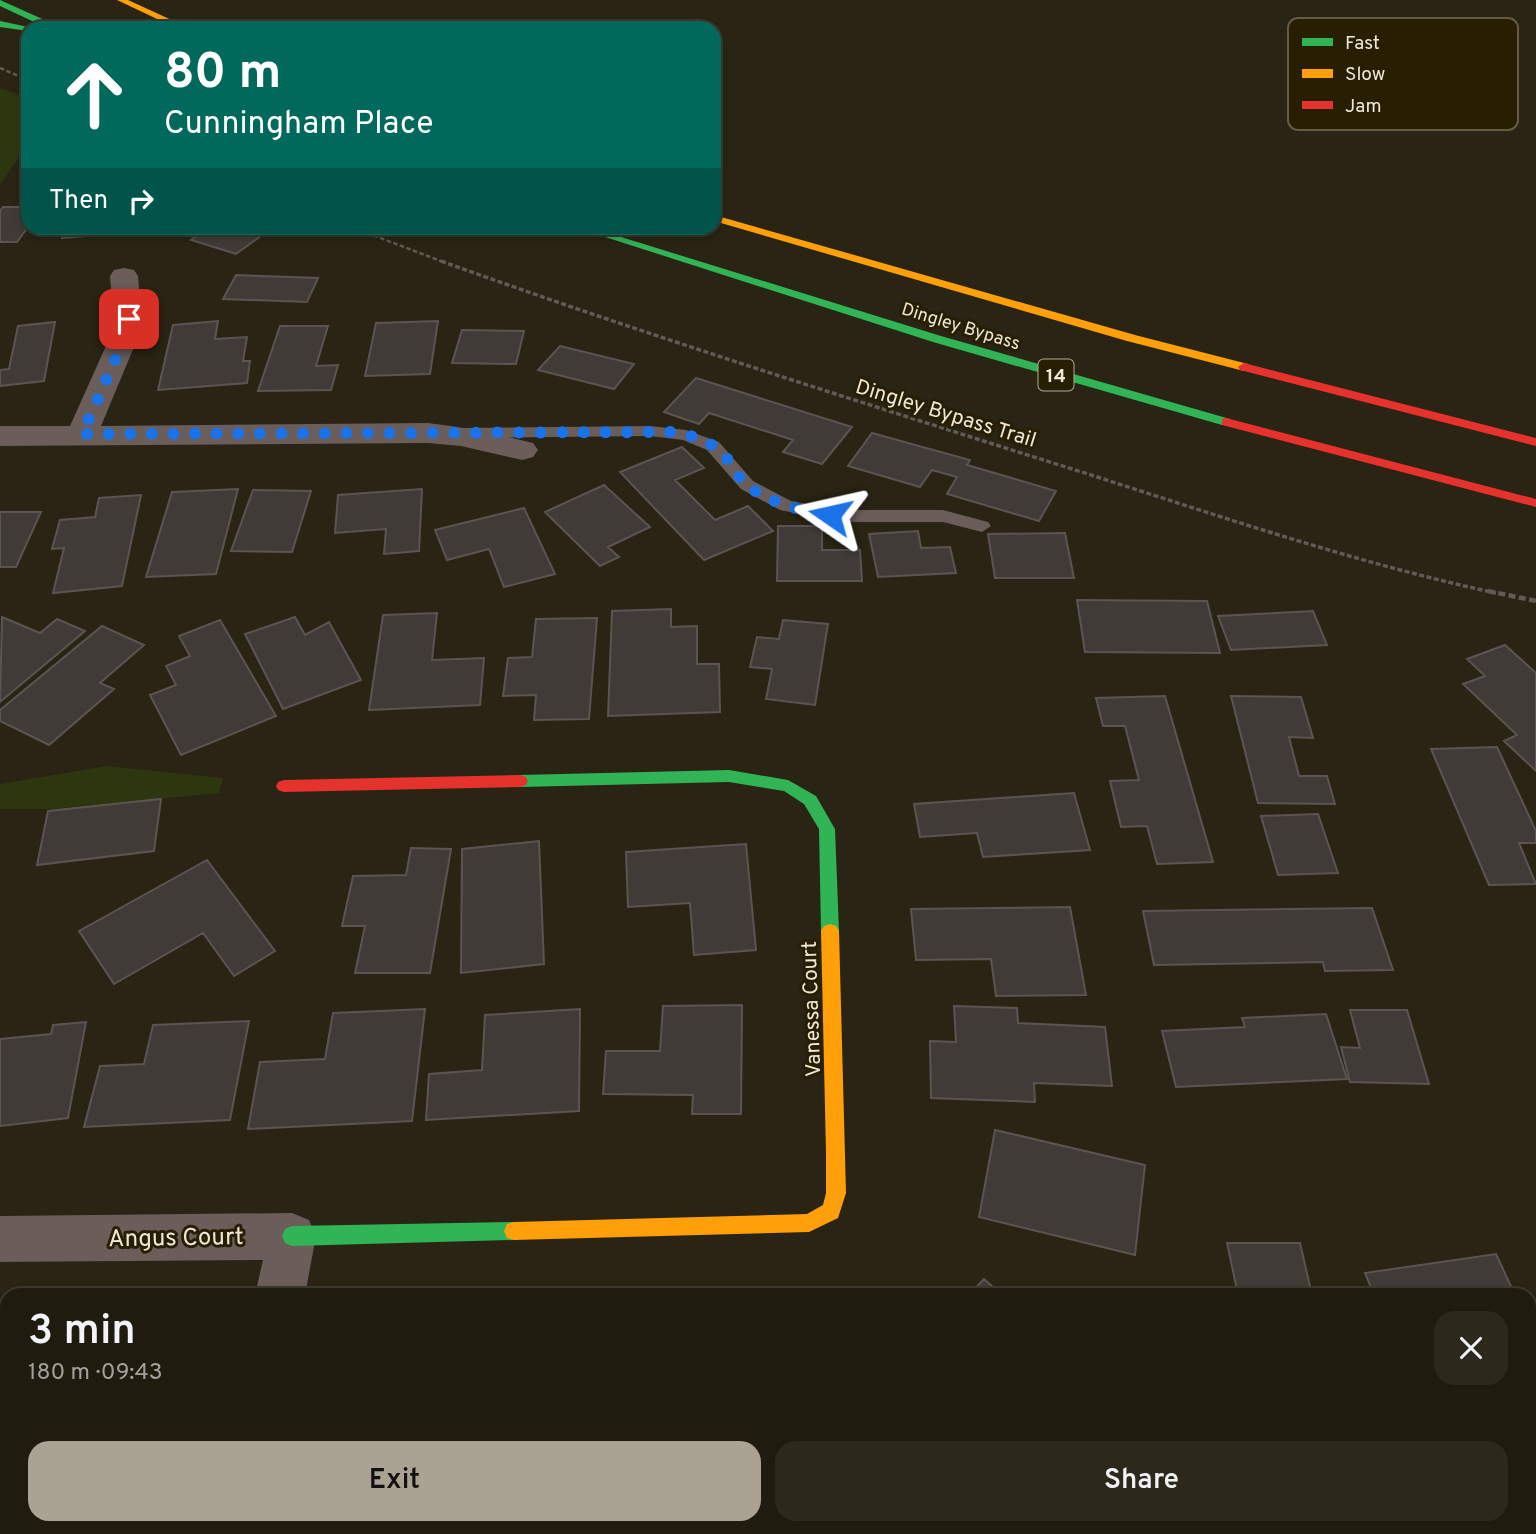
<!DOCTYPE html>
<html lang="en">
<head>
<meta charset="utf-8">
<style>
  body { margin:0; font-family:Overpass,sans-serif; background:#2c281c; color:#f1f3f6; height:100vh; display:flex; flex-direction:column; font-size:26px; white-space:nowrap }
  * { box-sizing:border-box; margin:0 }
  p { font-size:23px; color:#a1a19e }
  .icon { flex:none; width:38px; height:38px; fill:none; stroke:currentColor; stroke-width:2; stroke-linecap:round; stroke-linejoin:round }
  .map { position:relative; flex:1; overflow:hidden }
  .panel { position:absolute; left:0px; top:1288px; width:1536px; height:247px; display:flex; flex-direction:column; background:#1f1b0e; border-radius:21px 21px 0 0; box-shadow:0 4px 10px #0003,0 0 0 2px #3c392e }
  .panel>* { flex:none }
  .top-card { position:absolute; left:21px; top:21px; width:700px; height:214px; border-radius:21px; box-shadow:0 4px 10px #0003,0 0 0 2px #3c392e; background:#00695c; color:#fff; overflow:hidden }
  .pin { position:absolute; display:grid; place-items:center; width:60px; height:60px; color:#fff; margin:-30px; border-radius:14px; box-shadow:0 4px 10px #0006 }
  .me { position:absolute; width:77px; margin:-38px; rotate:281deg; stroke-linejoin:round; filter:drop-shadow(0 0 5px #0008) }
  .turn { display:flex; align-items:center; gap:24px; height:147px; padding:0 28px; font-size:32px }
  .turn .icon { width:91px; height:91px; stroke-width:2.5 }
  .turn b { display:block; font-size:49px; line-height:60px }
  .then { display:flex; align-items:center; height:66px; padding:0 28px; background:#0003; gap:14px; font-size:26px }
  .round { display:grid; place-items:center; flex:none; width:74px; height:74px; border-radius:21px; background:#2c281c }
  .summary { display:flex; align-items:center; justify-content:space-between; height:119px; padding:0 28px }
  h1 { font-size:42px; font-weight:600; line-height:52px }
  .button { display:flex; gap:14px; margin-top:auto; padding:14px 28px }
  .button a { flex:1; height:80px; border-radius:21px; background:#aaa393; color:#111; font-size:28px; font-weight:600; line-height:80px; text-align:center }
  .button a+a { background:#2c281c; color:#f1f3f6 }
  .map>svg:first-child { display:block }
  .green { fill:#2c3710 }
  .building { fill:#413b38; stroke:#5b5452; stroke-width:2 }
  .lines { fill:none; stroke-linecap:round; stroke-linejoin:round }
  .path-far2 { stroke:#625a54; stroke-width:2.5; stroke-dasharray:4.5 2.5; stroke-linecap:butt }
  .path-far1 { stroke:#625a54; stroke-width:3.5; stroke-dasharray:5 2.5; stroke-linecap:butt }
  .path { stroke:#625a54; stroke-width:4.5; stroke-dasharray:7 3.5; stroke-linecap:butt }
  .lane { fill:#6a5d5a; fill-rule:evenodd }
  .street { fill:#6a5d5a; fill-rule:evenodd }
  .fast { fill:#30b455; fill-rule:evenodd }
  .slow { fill:#ff9f0a; fill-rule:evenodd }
  .jam { fill:#e5322d; fill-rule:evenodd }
  .route { stroke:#1a73e8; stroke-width:12; stroke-dasharray:0 21.6 }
  .labels { text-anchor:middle; stroke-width:6; stroke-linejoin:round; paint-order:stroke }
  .far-street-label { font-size:18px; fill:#efe8d8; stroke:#281e02 }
  .shield { fill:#281e02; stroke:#b3ab98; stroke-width:2 }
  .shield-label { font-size:19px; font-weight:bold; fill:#efe8d8 }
  .street-label { font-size:21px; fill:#efe8d8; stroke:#281e02 }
  .near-street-label { font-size:24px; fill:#efe8d8; stroke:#281e02 }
  .key { fill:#281e02; stroke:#645b42; stroke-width:2 }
  .key-label { font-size:19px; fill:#efe8d8 }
</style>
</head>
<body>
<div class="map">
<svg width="1536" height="1534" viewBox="0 0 1536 1534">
  <rect width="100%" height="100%" fill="#292413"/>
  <path class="green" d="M0 88 28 98V143L0 185Z
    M107 766 223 778 219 793 51 809H0V784Z"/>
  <path class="building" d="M3 207H28V227L17 242H0V211Z
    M65 228H103L101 235 62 238Z
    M143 228H189L142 232Z
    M209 228H272L236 254 191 240Z
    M236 275 318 278 307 302 223 299Z
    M218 321 215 339 247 337 243 361H250L247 383 158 390 173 325Z
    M438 321 430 374 365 376 376 323Z
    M55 322 44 381 0 386V370L9 369 18 326Z
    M280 326H328L316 366 338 365 331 390 258 391Z
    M462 330 524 331 516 364 452 363Z
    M560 346 634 364 614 389 538 370Z
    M696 378 852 427 822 464 783 452 793 440 709 413 699 424 664 412Z
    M872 433 970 460 967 465 1056 491 1039 521 947 494 957 477 932 470 920 487 848 466Z
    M682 447 704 468 675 480 715 520 748 506 773 531 704 560 620 472Z
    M604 485 650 527 608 547 619 557 600 566 545 512Z
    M238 489 216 574 146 577 172 492Z
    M422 489 419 551 384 554 386 529 335 533 338 495Z
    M253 490 311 491 292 552 231 551Z
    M141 495 122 586 53 593 64 548 52 549 60 520 95 517 99 498Z
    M524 508 555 574 504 587 489 549 447 560 435 530Z
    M0 512H41L16 567H0Z
    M778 526H822V550H860L862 581H777Z
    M918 531 921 548 950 547 956 573 878 577 869 534Z
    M1065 533 1074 578H995L988 534Z
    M1077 600 1207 601 1220 653 1085 652Z
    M671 609V627L697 626V664H719L720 712 608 716 612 611Z
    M1313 611 1327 645 1231 650 1218 616Z
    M437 613 432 660 484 658 480 705 369 710 383 615Z
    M2 617 40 633 57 619 85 631 0 702Z
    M295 617 305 635 329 622 361 680 283 709 245 634Z
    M597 618 589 719 534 720 536 695 503 696 508 658 532 657 536 619Z
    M220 620 276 716 181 755 150 695 176 685 166 666 190 656 179 636Z
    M783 620 828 624 815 705 766 699 772 669 750 667 757 637 779 639Z
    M102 626 144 645 100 683 114 689 49 745 0 721V710Z
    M1505 645 1536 673V771L1504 741 1517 735 1463 684 1485 676 1467 659Z
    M1165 696 1213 862 1157 864 1147 826 1121 827 1110 781 1139 780 1125 726H1103L1096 698Z
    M1231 696 1301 697 1313 738 1289 737 1299 776H1327L1335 804 1258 803Z
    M1497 747 1536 831V843H1519L1536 884 1489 885 1431 749Z
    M1074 793 1090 850 983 857 977 833 920 837 914 804Z
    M161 799 154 851 37 865 48 811Z
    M1318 814 1338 873 1278 875 1261 816Z
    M539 841 544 964 461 973 462 849Z
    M746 844 756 950 694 955 690 903 628 907 626 852Z
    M411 848 451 849 430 973H355L365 926H342L353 876 406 875Z
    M207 860 275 951 234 976 203 933 114 984 79 931Z
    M1070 907 1086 995 996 996 991 959 916 960 911 909Z
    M1372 908 1393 970 1325 971 1323 962 1154 965 1143 911Z
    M742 1005 741 1114H692L693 1095 603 1094 606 1051H660L663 1006Z
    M954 1006 1017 1008 1018 1023 1105 1027 1112 1086 1034 1083 1035 1102 931 1098 930 1041 956 1042Z
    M425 1009 412 1121 248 1129 260 1062 325 1059 333 1013Z
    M580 1009 579 1111 426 1120 429 1074 482 1070 485 1015Z
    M1350 1010H1407L1429 1084 1350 1082 1341 1047 1360 1048Z
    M1326 1014 1347 1079 1176 1087 1162 1031 1245 1027 1242 1018Z
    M249 1021 230 1120 84 1127 100 1066 144 1064 153 1025Z
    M86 1022 68 1118 0 1126V1039L51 1034 53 1025Z
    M995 1130 1145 1165 1135 1255 979 1217Z
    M1227 1243H1300L1312 1295H1238Z
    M1496 1254 1515 1295H1374L1365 1273Z
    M984 1279 1002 1295H969Z
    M1530 1326 1536 1340V1374L1530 1375Z
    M1530 1432H1536V1534H1443L1441 1528H1530Z
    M37 1528H133L132 1529Z
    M379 1528H483L482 1534H378Z
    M781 1528H863L865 1534H783Z
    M1010 1528H1100L1095 1534H1016Z
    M1311 1528H1369L1370 1534H1312Z"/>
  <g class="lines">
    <path class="path-far2" d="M0 68 28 80
      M354 228 446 263"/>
    <path class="path-far1" d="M441 261C643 334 848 398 1053 463 1200 509 1346 561 1496 593"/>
    <path class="path" d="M1488 591 1536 601"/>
    <path class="lane" d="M650 426 686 430 719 442 753 481 791 501 840 510H943L988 522 991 526 982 532 943 522H840L780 510 741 489 707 450 683 440 650 436 463 438 454 433 463 428Z"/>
    <path class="street" d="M124 268 134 270 138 276 142 328 101 426 428 423C464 427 498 434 533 443L538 450 533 457 522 460 461 446 428 443 0 446V426H70L114 328 110 276 114 270Z
      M292 1213 309 1220 316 1236 305 1295H255L263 1260 0 1262V1216Z
      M208 1528H263L262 1534H206Z"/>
    <path class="fast" d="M0 0 58 26 60 28H47L0 6Z
      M0 21 33 28H28V31L0 27Z
      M577 228H592L941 336 1230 419 1232 422 1230 425H1222L933 342Z
      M729 770 788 780 816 796 835 829 839 931 836 936 830 938 824 936 821 931 819 829 804 804 784 791 729 782 520 787 514 785 512 781 514 777 520 775Z
      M514 1222 521 1224 524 1231 521 1238 514 1240 292 1246 285 1243 282 1236 285 1229 292 1226Z"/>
    <path class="slow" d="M117 0H128L189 28H176Z
      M714 215 1135 335 1248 364 1250 367 1244 371 1127 341 714 221Z
      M830 924 836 926 839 931 846 1193 838 1218 809 1232 514 1240 507 1238 504 1231 507 1224 514 1222 807 1214 823 1205 826 1193V1153L821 931 824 926Z"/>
    <path class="jam" d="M1244 363 1536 438V446L1240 370 1238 367Z
      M1226 418 1536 499V507L1222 425V419Z
      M520 775 526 777 528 781 526 785 520 787 284 792 278 790 276 786 278 782 284 780Z"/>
  </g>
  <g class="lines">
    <path class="route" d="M129 319 124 340 82 434 671 432C693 435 715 442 728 460 735 470 738 478 748 486 772 504 800 510 830 515"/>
  </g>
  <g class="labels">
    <g class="far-street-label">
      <text transform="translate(961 326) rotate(17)" y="6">Dingley Bypass</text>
    </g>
    <rect class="shield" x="1038.5" y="359.5" width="35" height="31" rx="5"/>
    <g class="shield-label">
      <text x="1056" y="382">14</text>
    </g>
    <g class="street-label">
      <text transform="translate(946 413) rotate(17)" y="7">Dingley Bypass Trail</text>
      <text transform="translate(811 1009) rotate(-92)" y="7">Vanessa Court</text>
    </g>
    <g class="near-street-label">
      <text transform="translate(176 1237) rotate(-1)" y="8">Angus Court</text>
    </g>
  </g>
  <rect x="1288" y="18" width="230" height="112" rx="10" class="key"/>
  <rect x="1302" y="38" width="31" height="8" fill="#30b455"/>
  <rect x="1302" y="69" width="31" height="9" fill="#ff9f0a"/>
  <rect x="1302" y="101" width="31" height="8" fill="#e5322d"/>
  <g class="key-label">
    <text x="1345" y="49">Fast</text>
    <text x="1345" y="80">Slow</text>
    <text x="1345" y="112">Jam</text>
  </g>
</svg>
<div class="pin" style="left:129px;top:319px;background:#d93025"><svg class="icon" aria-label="arrive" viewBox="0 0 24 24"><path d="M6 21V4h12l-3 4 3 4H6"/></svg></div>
<svg class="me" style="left:830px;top:515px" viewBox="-20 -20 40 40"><path d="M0-17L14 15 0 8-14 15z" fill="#1a73e8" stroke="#fff" stroke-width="4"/></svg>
<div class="top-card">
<div class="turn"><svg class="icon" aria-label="ahead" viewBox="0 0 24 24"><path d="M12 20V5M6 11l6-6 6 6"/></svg><div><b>80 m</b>Cunningham Place</div></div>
<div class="then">Then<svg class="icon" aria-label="right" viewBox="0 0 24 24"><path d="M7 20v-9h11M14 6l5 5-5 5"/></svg></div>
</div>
<section class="panel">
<div class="summary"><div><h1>3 min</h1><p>180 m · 09:43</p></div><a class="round"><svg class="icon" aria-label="close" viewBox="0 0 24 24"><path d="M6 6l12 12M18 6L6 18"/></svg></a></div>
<div class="button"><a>Exit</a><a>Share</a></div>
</section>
</div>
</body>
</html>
